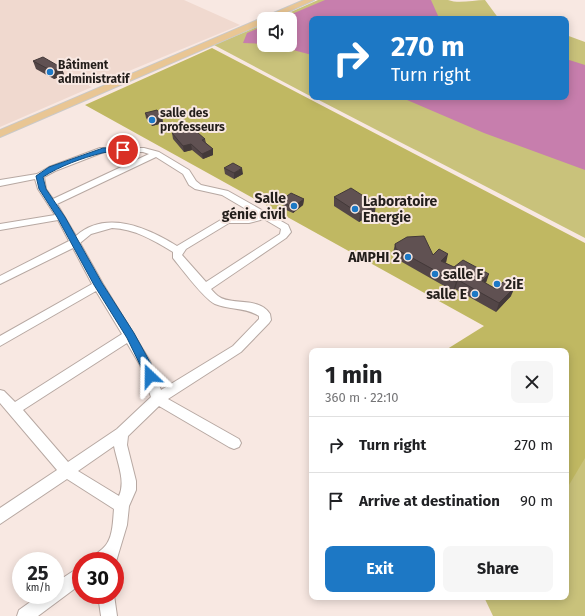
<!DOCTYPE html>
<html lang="en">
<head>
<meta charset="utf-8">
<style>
  body { margin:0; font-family:"Fira Sans",sans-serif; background:#f6f6f6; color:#202124; height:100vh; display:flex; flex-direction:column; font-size:15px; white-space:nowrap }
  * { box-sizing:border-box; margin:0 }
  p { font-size:13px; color:#757577 }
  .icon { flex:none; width:22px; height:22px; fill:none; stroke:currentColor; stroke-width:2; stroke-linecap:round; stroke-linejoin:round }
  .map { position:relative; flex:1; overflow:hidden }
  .panel { position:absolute; left:309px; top:348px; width:260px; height:252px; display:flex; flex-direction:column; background:#fff; border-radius:8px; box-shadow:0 2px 10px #0003 }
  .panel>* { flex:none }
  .hud { position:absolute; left:309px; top:16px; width:260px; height:84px; border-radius:8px; box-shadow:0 2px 10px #0003; background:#1d78c5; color:#fff; overflow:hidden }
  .tools { position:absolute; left:257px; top:12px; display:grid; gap:8px }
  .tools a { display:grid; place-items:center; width:40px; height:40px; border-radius:8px; background:#fff; box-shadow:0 2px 10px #0003; font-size:20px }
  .speed { position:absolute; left:12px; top:552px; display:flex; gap:8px; font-size:20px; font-weight:700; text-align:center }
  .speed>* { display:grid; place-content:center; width:52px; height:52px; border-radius:50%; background:#fff; box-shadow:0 2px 10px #0003; line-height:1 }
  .speed small { font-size:10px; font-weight:400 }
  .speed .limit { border:6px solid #d22; background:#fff; color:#111 }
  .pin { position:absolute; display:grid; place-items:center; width:34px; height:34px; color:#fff; margin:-17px; border:2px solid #fff; border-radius:50%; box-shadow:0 1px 4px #0007 }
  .me { position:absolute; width:44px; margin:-22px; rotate:337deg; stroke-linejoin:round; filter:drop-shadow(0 0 3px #0008) }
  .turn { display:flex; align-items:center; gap:14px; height:84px; padding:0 16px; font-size:18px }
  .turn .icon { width:52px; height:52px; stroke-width:2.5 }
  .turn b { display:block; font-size:28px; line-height:34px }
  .round { display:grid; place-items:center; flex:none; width:42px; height:42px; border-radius:8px; background:#f6f6f6 }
  .overview { display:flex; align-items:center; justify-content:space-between; height:68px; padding:0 16px }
  h1 { font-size:24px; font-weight:700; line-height:30px }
  .button { display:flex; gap:8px; margin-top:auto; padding:8px 16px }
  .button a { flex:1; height:46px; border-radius:8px; background:#1d78c5; color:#fff; font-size:16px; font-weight:700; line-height:46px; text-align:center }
  .button a+a { background:#f6f6f6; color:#202124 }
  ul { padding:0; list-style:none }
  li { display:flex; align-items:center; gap:12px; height:56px; padding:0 16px; border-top:1px solid #e0e0e0 }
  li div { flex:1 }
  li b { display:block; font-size:15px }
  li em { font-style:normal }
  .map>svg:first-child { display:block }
  .built { fill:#f0d9cf }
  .green { fill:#c9c27b }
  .forest { fill:#c0b862 }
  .water { fill:#c77ead }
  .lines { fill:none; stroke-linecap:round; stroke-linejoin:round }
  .minor-casing { stroke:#b7a8a2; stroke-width:2 }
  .major-casing { stroke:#cac9c8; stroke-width:2 }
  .minor { fill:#fff; fill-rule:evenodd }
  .major { fill:#e9c694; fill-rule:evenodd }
  .wall { fill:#534647 }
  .shaded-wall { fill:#433939 }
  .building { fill:#605152; stroke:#433939 }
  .route { fill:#1d78c5; stroke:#134e80 }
  .poi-dot { fill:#1d78c5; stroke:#f8e8e2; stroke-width:1.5 }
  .labels { text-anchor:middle; stroke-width:4; stroke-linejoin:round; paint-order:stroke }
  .far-poi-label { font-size:12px; font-weight:bold; fill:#231e1b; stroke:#f8e8e2; text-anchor:start }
  .poi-label { font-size:14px; font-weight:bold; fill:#231e1b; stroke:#f8e8e2; text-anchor:end }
</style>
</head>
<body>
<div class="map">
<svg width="585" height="616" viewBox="0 0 585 616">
  <rect width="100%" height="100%" fill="#f8e8e2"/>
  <path class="built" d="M0 0H184L240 25 112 78 99 77 89 81V86L92 87 0 127Z"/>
  <path class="green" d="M318 0H448C459 4 473 0 485 0L499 19H312V97L214 45 264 24V45H290V19H275Z
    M566 35 585 42V238L313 97H566Z
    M585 414V616H493L484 597H566V423Z"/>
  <path class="forest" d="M212 48 585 243V458L566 490V351H444L484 326 85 105Z"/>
  <path class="water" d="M325 0H431L439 18 442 19H312V55L274 45H290V19H280Z
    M264 26V44L243 43 247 33Z
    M566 59 585 65V170L484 133 400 97H566Z"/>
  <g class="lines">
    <g class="minor-casing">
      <path id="minor" d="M100 148H144L159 152 189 170 196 181 201 185 228 191 288 225 291 232 286 238 211 289C213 291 215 294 218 296 230 306 259 296 270 314L271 320 269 323 241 352 168 399 239 439 241 443 239 447 234 449 229 447 159 406 128 436 127 445 136 481V490L129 506 127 525 115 565V561H90C94 553 101 552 106 545 113 536 113 520 114 509L67 479 0 524V508L57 470 0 403V390L4 391 15 402 122 334 96 291 0 346V336L92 284 73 248 0 284V276L69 241 58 220 0 230V224L55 215 38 189 35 179 0 186V180L37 174 49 167ZM104 152H143L149 154 53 199 46 189 44 177 55 171ZM156 157 183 174 189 185 195 189 222 195 256 215 249 217 224 218 177 246C148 228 106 209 76 236L57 204ZM264 219 281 229 280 234 206 282 182 255 186 249 229 223H249ZM112 228C135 229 153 240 173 252V258C182 269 204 299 215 304 230 310 245 307 259 316V319L233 346 161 390 150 361 103 284 80 243 91 234ZM127 343 140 365 151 397 117 429 68 462 23 410ZM114 446C117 462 126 481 119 496L78 471Z
        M81 566V584L38 616H17L19 610 40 595H55V583Z
        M98 595H114L117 616H101Z"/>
    </g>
    <g class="major-casing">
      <path id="major" d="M304 0H314L272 19H264V23L0 137V130Z"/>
    </g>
    <use href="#minor" class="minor"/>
    <use href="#major" class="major"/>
  </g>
  <path class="wall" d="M33 61 62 68 64 75 54 79 36 69Z
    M145 113 162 117 163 123 152 126 146 118Z
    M172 133 205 139 206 143 213 149V155L203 159 192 150 184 152 173 139Z
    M224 168 243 174 234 179 225 174Z
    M334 197 375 212 359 222 334 206Z
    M283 199H304L303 205 293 213 284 209V206L283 205Z
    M395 244 433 255 445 263 496 289 511 296 496 312 455 289 453 291 395 258 393 253Z"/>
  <path class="shaded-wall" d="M62 68 64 75 54 79 52 71Z
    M162 117 163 123 152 126 151 120Z
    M191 144 192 150 184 152 183 146Z
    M213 149V155L203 159 202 154Z
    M242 168 243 174 234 179V173Z
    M304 199 303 205 293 213V207Z
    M376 204 375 212 359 222 360 214Z
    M448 254 446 263 441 261Z
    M489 274 486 283 482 281Z
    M458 280 455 289 453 291 456 282Z
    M515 287 511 296 496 312 499 303Z"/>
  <path class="building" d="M43 57 62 68 52 71 33 61Z
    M157 110 162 117 151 120 145 113Z
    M190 126 205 139 202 140 213 149 202 154 191 144 183 146 172 133Z
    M233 163 242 168 234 173 224 168Z
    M351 188 376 204 360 214 334 197Z
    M291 193 304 199 293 207 284 203 287 201 283 199Z
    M424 236 433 255 439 249 448 254 441 261 454 267 463 260 489 274 482 281 496 289 504 281 515 287 499 303 458 280 456 282 396 249 395 244 407 237Z"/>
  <path class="route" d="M103 148H123L127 150C120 155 110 151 102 153 82 158 60 166 43 177L46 189 65 217 102 283 134 333 151 364 155 376 150 380 147 379 127 338 94 285 57 217 39 189 36 176 49 167Z"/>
  <g class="poi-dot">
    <circle cx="50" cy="72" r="4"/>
    <circle cx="152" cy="120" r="4"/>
    <circle cx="294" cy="206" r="4"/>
    <circle cx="355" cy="209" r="4"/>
    <circle cx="408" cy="257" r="4"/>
    <circle cx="435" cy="274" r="4"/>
    <circle cx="497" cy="284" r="4"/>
    <circle cx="475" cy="294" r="4"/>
  </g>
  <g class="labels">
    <g class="far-poi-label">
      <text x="58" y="69">Bâtiment<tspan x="58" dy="14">administratif</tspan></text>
      <text x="160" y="117">salle des<tspan x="160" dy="14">professeurs</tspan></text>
    </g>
    <g class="poi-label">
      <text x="286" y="203">Salle<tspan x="286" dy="16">génie civil</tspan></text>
      <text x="363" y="206" text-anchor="start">Laboratoire<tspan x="363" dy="16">Energie</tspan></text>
      <text x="400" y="262">AMPHI 2</text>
      <text x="443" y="279" text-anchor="start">salle F</text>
      <text x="505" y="289" text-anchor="start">2iE</text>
      <text x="467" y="299">salle E</text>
    </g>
  </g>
</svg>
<div class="tools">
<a><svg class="icon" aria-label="sound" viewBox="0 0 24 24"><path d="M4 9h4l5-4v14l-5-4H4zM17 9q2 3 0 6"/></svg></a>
</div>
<div class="speed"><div>25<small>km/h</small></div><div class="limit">30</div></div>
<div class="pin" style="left:123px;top:150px;background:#d93025"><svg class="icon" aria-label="arrive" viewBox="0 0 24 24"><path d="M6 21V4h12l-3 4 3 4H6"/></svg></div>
<svg class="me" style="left:150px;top:376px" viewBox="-20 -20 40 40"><path d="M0-17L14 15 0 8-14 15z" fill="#1d78c5" stroke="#fff" stroke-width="4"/></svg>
<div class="hud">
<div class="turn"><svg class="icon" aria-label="right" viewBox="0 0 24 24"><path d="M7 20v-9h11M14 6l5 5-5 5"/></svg><div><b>270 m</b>Turn right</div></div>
</div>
<section class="panel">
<div class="overview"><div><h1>1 min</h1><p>360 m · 22:10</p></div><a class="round"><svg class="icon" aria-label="close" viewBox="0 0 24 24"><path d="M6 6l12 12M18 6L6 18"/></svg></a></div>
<ul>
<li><svg class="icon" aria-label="right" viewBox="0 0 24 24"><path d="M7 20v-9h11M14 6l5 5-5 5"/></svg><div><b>Turn right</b></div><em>270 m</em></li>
<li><svg class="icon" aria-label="arrive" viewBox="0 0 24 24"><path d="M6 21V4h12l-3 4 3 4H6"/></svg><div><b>Arrive at destination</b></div><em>90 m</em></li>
</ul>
<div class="button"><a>Exit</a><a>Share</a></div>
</section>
</div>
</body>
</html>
